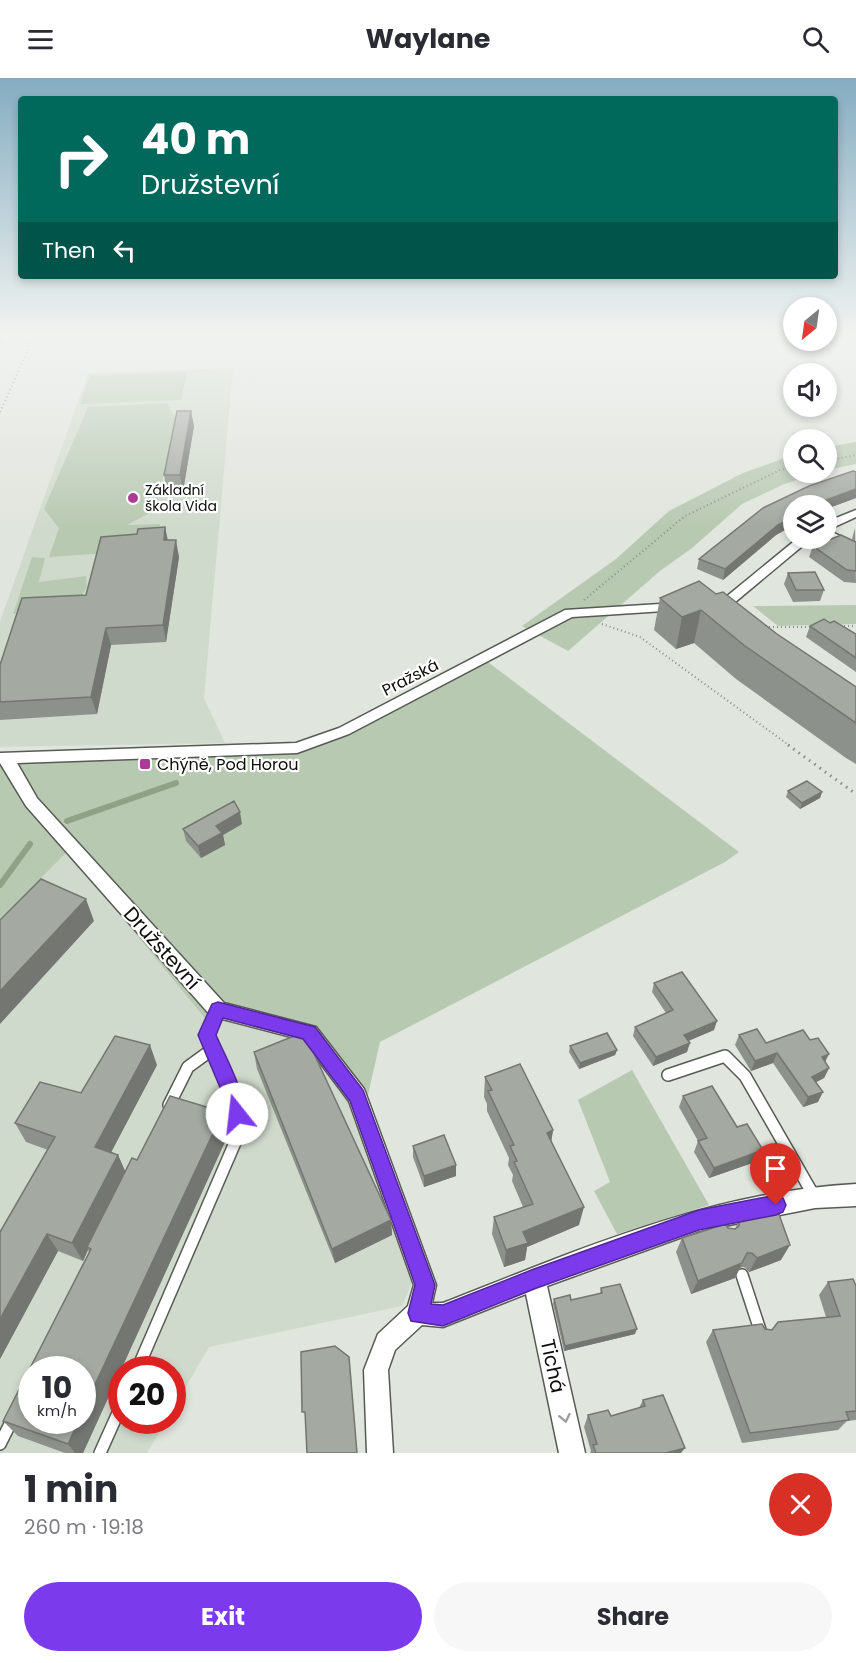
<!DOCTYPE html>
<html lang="en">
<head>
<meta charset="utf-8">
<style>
  body { margin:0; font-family:Poppins,sans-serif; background:#f7f7f7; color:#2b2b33; height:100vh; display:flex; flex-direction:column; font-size:22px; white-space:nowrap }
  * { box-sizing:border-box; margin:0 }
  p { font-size:20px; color:#7c7c81 }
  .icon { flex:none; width:33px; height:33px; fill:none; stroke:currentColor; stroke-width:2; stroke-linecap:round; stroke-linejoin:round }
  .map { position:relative; height:1375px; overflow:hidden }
  .side { display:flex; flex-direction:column; background:#fff; flex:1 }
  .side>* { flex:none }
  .hud { position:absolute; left:18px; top:18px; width:820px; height:183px; border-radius:6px; box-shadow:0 3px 9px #0003; background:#00695c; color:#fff; overflow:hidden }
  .needle { width:39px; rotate:209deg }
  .tools { position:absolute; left:783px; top:219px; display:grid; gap:12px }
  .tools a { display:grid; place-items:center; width:54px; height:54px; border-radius:50%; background:#fff; box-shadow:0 3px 9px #0003; font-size:30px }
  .speed { position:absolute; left:18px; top:1278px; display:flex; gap:12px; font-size:30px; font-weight:700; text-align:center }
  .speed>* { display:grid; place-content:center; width:78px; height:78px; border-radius:50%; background:#fff; box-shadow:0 3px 9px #0003; line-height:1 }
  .speed small { font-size:15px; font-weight:400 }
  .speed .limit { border:9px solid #d22; background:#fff; color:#111 }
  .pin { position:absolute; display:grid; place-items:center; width:51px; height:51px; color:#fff; margin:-62px -26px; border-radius:50% 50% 50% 0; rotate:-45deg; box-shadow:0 0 6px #0007 }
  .pin .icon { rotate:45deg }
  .me { position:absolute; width:66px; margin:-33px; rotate:344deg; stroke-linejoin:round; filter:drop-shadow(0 0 4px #0008) }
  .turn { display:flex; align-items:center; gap:21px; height:126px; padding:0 24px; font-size:27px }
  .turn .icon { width:78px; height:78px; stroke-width:2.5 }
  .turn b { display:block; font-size:42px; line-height:51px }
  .then { display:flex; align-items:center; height:57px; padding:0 24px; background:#0003; gap:12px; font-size:22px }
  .round { display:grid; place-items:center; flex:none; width:63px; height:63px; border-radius:32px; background:#f7f7f7 }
  .headline { display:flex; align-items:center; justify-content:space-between; height:102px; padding:0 24px }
  h1 { font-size:36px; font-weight:700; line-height:45px }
  .cta { display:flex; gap:12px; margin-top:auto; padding:12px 24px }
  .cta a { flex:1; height:69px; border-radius:36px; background:#7c3aed; color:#fff; font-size:24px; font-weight:700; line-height:69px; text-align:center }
  .cta a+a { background:#f7f7f7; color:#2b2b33 }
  header { display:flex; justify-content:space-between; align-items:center; height:78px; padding:0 24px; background:#fff; font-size:27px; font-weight:700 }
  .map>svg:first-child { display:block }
  .built { fill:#d0dacc; fill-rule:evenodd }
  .green { fill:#b8c9b2 }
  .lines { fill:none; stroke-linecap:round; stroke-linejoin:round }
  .stream { stroke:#8fa187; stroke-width:6 }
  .service-far1-casing { stroke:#575b55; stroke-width:11 }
  .service-casing { stroke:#575b55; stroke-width:14 }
  .minor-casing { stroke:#575b55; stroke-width:3 }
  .path-far1 { stroke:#888c86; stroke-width:2; stroke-dasharray:1 3; stroke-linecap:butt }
  .path { stroke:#888c86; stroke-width:3; stroke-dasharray:1.5 5; stroke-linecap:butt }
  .service-far1 { stroke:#fff; stroke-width:8 }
  .service { stroke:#fff; stroke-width:11 }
  .minor { fill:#fff; fill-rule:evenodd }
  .wall { fill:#8d918b }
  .shaded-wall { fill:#737671 }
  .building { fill:#a4a9a2; stroke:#737671; stroke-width:1.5 }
  .oneway { stroke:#9d9e9d }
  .route { fill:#7c3aed; stroke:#51269a; stroke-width:1.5 }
  .poi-dot { fill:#ad3a93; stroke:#fff; stroke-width:2 }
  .labels { text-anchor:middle; stroke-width:4.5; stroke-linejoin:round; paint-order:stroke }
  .far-poi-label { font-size:14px; fill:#0b0d0a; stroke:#fff; text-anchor:start }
  .street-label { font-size:16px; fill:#0b0d0a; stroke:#fff }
  .poi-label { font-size:16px; fill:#0b0d0a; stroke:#fff; text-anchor:start }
  .near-street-label { font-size:20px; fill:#0b0d0a; stroke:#fff }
</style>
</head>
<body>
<header><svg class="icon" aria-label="menu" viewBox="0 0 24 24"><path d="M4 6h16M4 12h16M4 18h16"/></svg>Waylane<svg class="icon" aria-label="search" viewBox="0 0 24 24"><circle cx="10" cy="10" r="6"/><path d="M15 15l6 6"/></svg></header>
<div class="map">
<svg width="856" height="1375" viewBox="0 0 856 1375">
  <rect width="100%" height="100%" fill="#e0e5dd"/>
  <path class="built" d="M233 290 204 620 225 665 0 669V544L88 295Z
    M68 773 308 960 361 1048 413 1202 402 1228 209 1269 173 1331 172 1292H122V1342L166 1343 147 1375H0V841ZM32 1292H82V1342H32Z"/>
  <path class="green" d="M187 294 181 322 80 326 90 297Z
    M167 325 177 343 155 432 127 447 160 446 155 472 49 479 59 450 44 431 88 329Z
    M856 364V386L827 392V369Z
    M793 377 794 394 816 395 782 407 742 426 692 470 660 493 568 573 522 548 616 481 669 433 743 395Z
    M32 479 45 480 39 504 86 498 87 509 73 532 13 536Z
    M856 527V546L778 548 753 528Z
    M484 581 739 774 725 784 380 964 361 1048 308 960 204 939 68 773 0 841V680L297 670Z
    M632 992 709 1127 617 1156 594 1113 610 1104 578 1022Z"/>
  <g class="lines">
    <path class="stream" d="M67 743 176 705
      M0 807 30 766"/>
    <g class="service-far1-casing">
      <path id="service-far1" d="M208 974 213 971
        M214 974 207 957 218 932"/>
    </g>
    <g class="service-casing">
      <path id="service" d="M668 997 725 978 745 998 814 1118
        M169 1027 188 989 210 973
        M742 1197 761 1255
        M137 1292 240 1053 233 1019 214 973
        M0 1366 12 1342
        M100 1375 122 1326"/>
    </g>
    <g class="minor-casing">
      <path id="minor" d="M856 432V439L828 452 856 466V475L826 460V444Z
        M798 460H812L734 525 708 528V522L726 519Z
        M676 525 682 529 680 532 572 539 349 656 297 675 17 685 37 720 224 925 316 949 364 1011 436 1207 432 1225H443C576 1173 712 1113 856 1106V1128L815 1130 699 1153 547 1208 585 1375H559L526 1216 443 1249 422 1247 395 1272 388 1292 393 1375H367L364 1292 378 1256 408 1228 414 1207 349 1023 303 962 211 938 26 728 0 685V675L296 665 339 650 565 532Z"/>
    </g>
    <path class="path-far1" d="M0 269 2 256
      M0 334 35 256
      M826 383 856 377
      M584 522 685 438 780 392 794 389
      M602 546 640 559 790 668
      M840 548H856
      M765 549H812"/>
    <path class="path" d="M788 667 856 716"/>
    <use href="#service-far1" class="service-far1"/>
    <use href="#service" class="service"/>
    <use href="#minor" class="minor"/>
  </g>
  <path class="wall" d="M194 348 183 413 167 414 164 397Z
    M853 393 856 394V420L826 431V428H794V447L776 457 723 502 697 491 699 481 763 430 809 408Z
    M165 449 168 462 179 479 166 564 111 567 97 636 0 642V587L86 517 137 456Z
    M855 450 856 505 844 504 809 479 813 468 854 463 852 461Z
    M788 495 824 512 820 523 793 524 784 506Z
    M716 516 856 609V686L846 680 736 601 694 565 676 571 654 552 660 520Z
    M830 545 856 556V594L806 559 810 548Z
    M788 713 822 714 820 720 800 731 786 719Z
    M242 746 223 757 225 767 201 780 186 763 183 751Z
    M654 905 714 952 688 963 687 974 653 988 633 958 635 949 666 935 652 914Z
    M739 957 766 965 825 984 829 990 824 1000 816 1004 818 1024 803 1029 773 985 751 993 735 967Z
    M570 968 617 972 615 977 579 991 569 974Z
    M254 974 391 1142 392 1157 335 1185 257 991Z
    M157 987 111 1074 118 1077 125 1094 137 1082 229 1055 83 1375H65L18 1358 3 1343 89 1174 88 1172 83 1183 58 1173 0 1281 48 1072 26 1064 15 1045 81 1015Z
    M485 999 553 1052 551 1064 579 1147 527 1169 525 1182 504 1189 492 1156 494 1139 523 1129 512 1103 513 1097 508 1087 509 1080 487 1033V1026L484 1019Z
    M683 1018 737 1049 763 1072 758 1083 709 1100 694 1074 698 1063 679 1029Z
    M413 1068 456 1087V1098L424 1109 413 1079Z
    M740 1140 781 1182 749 1194 744 1189 740 1190 735 1200 691 1216 676 1174 682 1160 728 1150 735 1151Z
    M828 1204 856 1208V1342L847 1343 838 1352 742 1365 706 1264 713 1252 765 1251 772 1252 826 1239 819 1217Z
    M601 1210 635 1256 564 1273 553 1226 554 1221 571 1222 600 1216Z
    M643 1322 681 1375H590L591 1373 584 1349 588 1337 611 1338 639 1330Z"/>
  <path class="shaded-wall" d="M191 333 194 348 183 413 180 397Z
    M856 411V420L826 431V428H814L818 425Z
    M794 439V447L776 457 723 502 725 491 778 447Z
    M165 449 168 466 164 462Z
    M176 462 179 479 166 564 163 547Z
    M701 532 694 565 676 571 682 539Z
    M106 550 111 567 97 636 91 619Z
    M822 714 820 720 800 731 802 725Z
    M240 734 242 746 223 757 225 767 201 780 198 768 216 748Z
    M86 821 94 843 0 946V913Z
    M717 943 714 952 681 966 684 957Z
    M690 965 687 974 653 988 656 979Z
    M150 967 157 987 104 1088 95 1069Z
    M617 972 615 977 579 991 580 985Z
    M777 975 773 985 751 993 755 983Z
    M829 976 824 986 822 979Z
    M829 990 824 1000 807 1009 812 999Z
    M823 1014 818 1024 803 1029 808 1019Z
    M223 1034 229 1055 83 1375H75L68 1366 79 1342H82V1334Z
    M553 1052 550 1071 547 1055Z
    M763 1072 758 1083 709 1100 714 1090Z
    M118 1077 126 1095 87 1169 88 1172 83 1183 72 1165Z
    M456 1087V1098L424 1109V1098Z
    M584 1129 579 1147 527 1169 525 1182 504 1189 506 1172 523 1154Z
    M391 1142 392 1157 335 1185 332 1171Z
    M47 1156 58 1173 0 1281V1241Z
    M790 1167 781 1182 749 1194 757 1180Z
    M742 1185 735 1200 691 1216 698 1203Z
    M637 1251 635 1256 564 1273 565 1268Z
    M685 1370 681 1375H666Z"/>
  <path class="building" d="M177 333H191L180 397H164Z
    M853 393 856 394V411L818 425 814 428H794V439L778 447 725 491 699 481 763 430 809 408Z
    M165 449 164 462H176L163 547 106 550 91 619 0 624V587L22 520 86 517 101 459 137 456 138 451Z
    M841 457 856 464V493L847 492 813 468Z
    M815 494 824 512H796L788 495Z
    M699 503 716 516 723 514 777 556 856 609V645L745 568 701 532 682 539 660 520Z
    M824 541 830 545 834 543 856 556V580L810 548Z
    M807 703 822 714 802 725 788 713Z
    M234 723 240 734 216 748 222 755 198 768 183 751Z
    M41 801 86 821 0 913V842Z
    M682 894 717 943 684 957 690 965 656 979 635 949 673 932 654 905Z
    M757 951 766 965 803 952 810 962 818 960 829 976 822 979 829 990 812 999 823 1014 808 1019 777 975 755 983 739 957Z
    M304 954 391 1142 332 1171 254 974Z
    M607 955 617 972 580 985 570 968Z
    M115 958 150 967 95 1069 118 1077 72 1165 47 1156 0 1241V1154L55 1059 15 1045 40 1004 81 1015Z
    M520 986 553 1052 547 1055 584 1129 523 1154 528 1165 506 1172 494 1139 533 1126 514 1084 517 1083 510 1068 514 1067 488 1013 492 1012 485 999Z
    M712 1008 737 1049 747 1046 763 1072 714 1090 698 1063 707 1060 683 1018Z
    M170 1018 223 1034 82 1334V1292H32V1342H79L68 1366 3 1343 91 1171 87 1169 132 1080 137 1082Z
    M444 1057 456 1087 424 1098 413 1068Z
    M776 1128 790 1167 757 1180 752 1175H747L742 1185 698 1203 682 1160 725 1146 728 1150 735 1151 739 1148 740 1140Z
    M853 1201 856 1208V1333L846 1334 849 1342 750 1355 713 1252 762 1246 765 1251 772 1252 778 1244 840 1238 828 1204Z
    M620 1206 637 1251 565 1268 554 1221 570 1217 571 1222 602 1215 601 1210Z
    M335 1268 349 1279 357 1375H307L305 1334H302L301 1274Z
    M663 1317 685 1370 666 1375H596L593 1367 597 1366 588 1337 608 1332 611 1338 645 1328 643 1322Z"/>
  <defs><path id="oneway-chevron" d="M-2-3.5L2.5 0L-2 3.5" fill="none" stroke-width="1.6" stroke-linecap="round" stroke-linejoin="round" transform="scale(1.5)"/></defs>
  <use class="oneway" href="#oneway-chevron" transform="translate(565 1340) rotate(78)"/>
  <linearGradient id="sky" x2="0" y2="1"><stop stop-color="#84acc1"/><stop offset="0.57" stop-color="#f1f3f0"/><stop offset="1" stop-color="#f1f3f0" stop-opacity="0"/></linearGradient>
  <rect width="856" height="448" fill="url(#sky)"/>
  <path class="route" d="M218 924 315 949 363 1012 435 1207 431 1226 443 1227 534 1191 699 1132 776 1117 783 1120 786 1127 783 1134 776 1137 699 1152 534 1211 443 1248 411 1243 408 1235 415 1207 350 1023 303 961 223 940 216 957C224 976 251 1024 243 1042L237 1044 230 1042 224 1019 198 957 212 926Z"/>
  <g class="poi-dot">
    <circle cx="133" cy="420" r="6"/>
    <rect x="139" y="680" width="12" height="12" rx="3"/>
  </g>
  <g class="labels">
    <g class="far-poi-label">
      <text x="145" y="417">Základní<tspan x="145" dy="16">škola Vida</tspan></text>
    </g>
    <g class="street-label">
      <text transform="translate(410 599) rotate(-27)" y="6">Pražská</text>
    </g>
    <g class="poi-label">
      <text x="157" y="692">Chýně, Pod Horou</text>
    </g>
    <g class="near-street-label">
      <text transform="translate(162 870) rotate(48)" y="7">Družstevní</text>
      <text transform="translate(553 1288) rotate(78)" y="7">Tichá</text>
    </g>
  </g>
</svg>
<div class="tools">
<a><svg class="needle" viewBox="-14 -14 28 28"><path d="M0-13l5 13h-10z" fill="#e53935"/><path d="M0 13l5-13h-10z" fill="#7c7c81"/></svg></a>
<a><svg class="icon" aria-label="sound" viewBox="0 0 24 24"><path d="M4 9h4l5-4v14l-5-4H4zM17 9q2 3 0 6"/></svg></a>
<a><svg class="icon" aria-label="search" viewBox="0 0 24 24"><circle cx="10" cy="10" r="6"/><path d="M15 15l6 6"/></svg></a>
<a><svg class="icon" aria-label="layers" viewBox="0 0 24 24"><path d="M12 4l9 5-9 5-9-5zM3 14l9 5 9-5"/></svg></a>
</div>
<div class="speed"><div>10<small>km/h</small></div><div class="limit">20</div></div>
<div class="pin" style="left:776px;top:1127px;background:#d93025"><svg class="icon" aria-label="arrive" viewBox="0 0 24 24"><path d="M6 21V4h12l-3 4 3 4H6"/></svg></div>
<svg class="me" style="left:237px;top:1036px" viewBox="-20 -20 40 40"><circle r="19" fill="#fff"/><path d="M0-13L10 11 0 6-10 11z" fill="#7c3aed"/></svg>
<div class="hud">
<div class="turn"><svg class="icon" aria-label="right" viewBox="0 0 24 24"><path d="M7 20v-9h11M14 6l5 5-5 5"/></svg><div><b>40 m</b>Družstevní</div></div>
<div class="then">Then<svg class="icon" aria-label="left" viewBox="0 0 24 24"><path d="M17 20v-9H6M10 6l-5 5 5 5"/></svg></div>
</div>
</div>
<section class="side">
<div class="headline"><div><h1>1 min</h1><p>260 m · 19:18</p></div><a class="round" style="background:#d93025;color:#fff"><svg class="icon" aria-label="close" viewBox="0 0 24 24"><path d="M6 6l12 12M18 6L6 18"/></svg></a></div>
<div class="cta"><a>Exit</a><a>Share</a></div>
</section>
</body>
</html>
